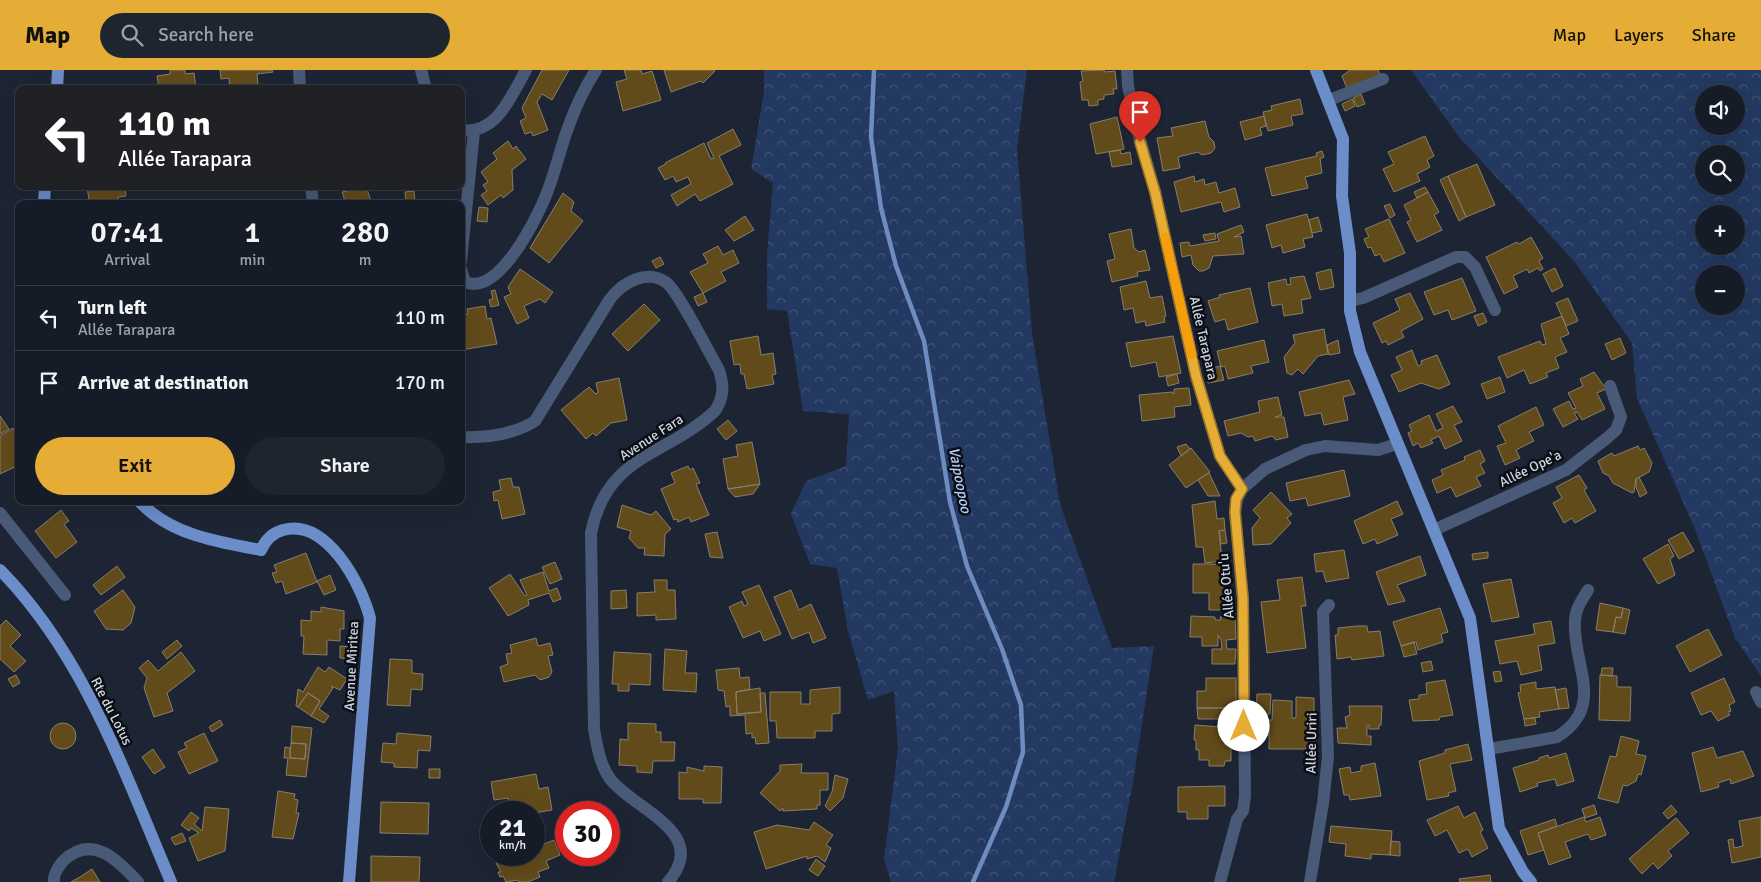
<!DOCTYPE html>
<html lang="en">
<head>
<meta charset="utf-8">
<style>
  body { margin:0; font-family:Signika,sans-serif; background:#1f252f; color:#f1f3f6; height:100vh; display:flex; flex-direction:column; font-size:19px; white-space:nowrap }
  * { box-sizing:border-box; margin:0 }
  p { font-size:16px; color:#9ea1a7 }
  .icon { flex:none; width:28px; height:28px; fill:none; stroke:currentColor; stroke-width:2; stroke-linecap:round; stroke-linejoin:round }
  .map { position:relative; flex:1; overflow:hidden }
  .sheet { position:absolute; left:15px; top:130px; width:450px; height:305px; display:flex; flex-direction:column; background:#161c27; border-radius:10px; box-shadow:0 5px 20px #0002,0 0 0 1px #353a44 }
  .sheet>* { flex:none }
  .top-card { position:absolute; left:15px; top:15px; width:450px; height:105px; border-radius:10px; box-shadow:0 5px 20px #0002,0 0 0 1px #353a44; background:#202124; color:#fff; overflow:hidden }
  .controls { position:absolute; left:1695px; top:15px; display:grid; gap:10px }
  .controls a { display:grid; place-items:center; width:50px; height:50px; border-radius:50%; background:#161c27; box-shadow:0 5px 20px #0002,0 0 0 1px #353a44; font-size:25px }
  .speed { position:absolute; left:480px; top:731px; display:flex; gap:10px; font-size:25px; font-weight:700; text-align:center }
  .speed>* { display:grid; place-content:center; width:65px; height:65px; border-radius:50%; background:#161c27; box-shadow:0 5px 20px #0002,0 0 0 1px #353a44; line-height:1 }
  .speed small { font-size:12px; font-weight:400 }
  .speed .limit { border:8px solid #d22; background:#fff; color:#111 }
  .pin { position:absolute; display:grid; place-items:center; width:42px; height:42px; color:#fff; margin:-51px -21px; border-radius:50% 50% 50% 0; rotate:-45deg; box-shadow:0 0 5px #0007 }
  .pin .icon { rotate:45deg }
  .me { position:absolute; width:55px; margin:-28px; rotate:0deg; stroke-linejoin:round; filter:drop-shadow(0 0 4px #0008) }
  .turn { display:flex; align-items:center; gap:18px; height:105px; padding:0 20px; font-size:22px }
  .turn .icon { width:65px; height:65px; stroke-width:2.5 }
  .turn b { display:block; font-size:35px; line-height:42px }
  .eta { display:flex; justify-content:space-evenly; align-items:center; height:85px; text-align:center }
  .eta b { font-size:30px; font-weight:600; line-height:35px }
  .cta { display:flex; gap:10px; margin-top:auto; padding:10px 20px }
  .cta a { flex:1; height:58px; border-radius:30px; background:#e6ad36; color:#111; font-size:20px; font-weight:600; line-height:58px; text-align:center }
  .cta a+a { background:#1f252f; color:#f1f3f6 }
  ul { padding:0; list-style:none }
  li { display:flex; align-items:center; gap:15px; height:65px; padding:0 20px; border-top:1px solid #353a44 }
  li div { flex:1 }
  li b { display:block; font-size:19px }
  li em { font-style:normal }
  header { display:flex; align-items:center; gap:30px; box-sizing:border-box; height:70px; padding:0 25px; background:#e6ad36; color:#111 }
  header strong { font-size:24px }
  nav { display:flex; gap:28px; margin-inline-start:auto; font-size:18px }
  .search { width:350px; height:45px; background:#1f252f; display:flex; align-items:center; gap:12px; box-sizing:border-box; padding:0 18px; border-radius:28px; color:#9ea1a7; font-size:19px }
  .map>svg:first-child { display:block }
  .forest { fill:url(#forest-crowns); fill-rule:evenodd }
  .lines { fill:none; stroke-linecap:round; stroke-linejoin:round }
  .stream { stroke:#6f8cc0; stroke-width:4.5 }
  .building { fill:#624b1b; stroke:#887e6b }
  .minor { stroke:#495a78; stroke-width:12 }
  .major { stroke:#6b8dca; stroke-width:12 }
  .route-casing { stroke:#967023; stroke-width:12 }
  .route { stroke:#e6ad36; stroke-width:9 }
  .slow { stroke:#f59e0b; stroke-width:9 }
  .labels { text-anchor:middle; stroke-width:5; stroke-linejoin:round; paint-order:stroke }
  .street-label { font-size:14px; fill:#d0d6e0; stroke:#0b0e15 }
  .water-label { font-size:15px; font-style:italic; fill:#b8cef5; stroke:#0b0e15 }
</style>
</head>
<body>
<header>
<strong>Map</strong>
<div class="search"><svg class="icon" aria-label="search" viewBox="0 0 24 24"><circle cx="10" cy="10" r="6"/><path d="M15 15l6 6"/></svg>Search here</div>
<nav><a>Map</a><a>Layers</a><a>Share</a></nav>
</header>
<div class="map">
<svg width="1761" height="812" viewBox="0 0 1761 812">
  <defs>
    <pattern id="forest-crowns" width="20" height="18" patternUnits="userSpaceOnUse" patternTransform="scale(1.25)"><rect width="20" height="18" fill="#233961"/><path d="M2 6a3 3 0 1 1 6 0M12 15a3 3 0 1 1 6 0" fill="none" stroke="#425577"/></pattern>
  </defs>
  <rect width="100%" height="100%" fill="#1d2534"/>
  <path class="forest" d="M764 0H1027L1017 79 1032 263 1060 434 1112 578 1154 576 1133 712 1114 812H891L884 789 898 679 894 621 868 630 848 561 837 498 810 494 791 444 806 411 846 396 849 344 803 341 787 241 767 239V185L773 113 751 99 764 22Z
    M1411 0H1761V606L1735 568 1695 459 1637 328 1632 273 1574 191 1459 67ZM1704 24H1736V56H1704ZM1704 84H1736V116H1704ZM1704 144H1736V176H1704ZM1704 204H1736V236H1704Z"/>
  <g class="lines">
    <path class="stream" d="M874 0 871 67 881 138 896 196 924 271 950 432 967 496 1002 579 1021 635 1023 682 1006 737 973 812"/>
  </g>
  <path class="building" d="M170 0H185V4L194 3 196 19H159L157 6 170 4Z
    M220 0H272L273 2 257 4 258 15H263L264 19H230L229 8 221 9Z
    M542 0H569L552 30 542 24 537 32 548 60 533 66 531 62 525 64 520 51 526 48 522 38Z
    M624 0H641L642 4 652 1 661 30 623 41 616 12 627 9Z
    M664 0H714L715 1 703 13 701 11 671 22Z
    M1104 0 1105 2 1115 1 1117 19H1113L1114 24 1104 25V29L1098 30V35L1089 36 1088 30H1082L1080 12 1083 11 1081 1Z
    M1350 0H1378L1381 6 1348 21 1342 6Z
    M1361 24 1365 34 1357 37 1353 28Z
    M1300 29 1303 44 1291 46 1293 55 1268 61 1263 42 1272 40 1271 36Z
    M1352 29 1355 36 1345 41 1342 34Z
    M1264 46 1266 56 1260 58 1262 65 1245 70 1240 52Z
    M1117 47 1124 79 1096 84 1090 54Z
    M1205 51 1209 67 1214 72 1215 78 1211 83 1202 85 1198 82 1178 87 1180 98 1163 101 1157 68 1173 66 1171 58Z
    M733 59 741 75 719 86 733 114 700 131 695 124 677 136 671 125 691 114 688 107 676 112 673 106 665 110 658 98 666 94 665 93 704 73 711 89 714 88 707 73Z
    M1425 66 1434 86 1427 90 1430 97 1417 104 1420 111 1394 122 1383 99 1394 94 1388 82Z
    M508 71 513 79 516 76 526 89 512 100 513 120 503 128 501 125 488 135 481 125 487 121 483 115 488 112 481 102 497 89 493 83Z
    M1120 80 1121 84 1130 82 1132 94 1112 97 1109 82Z
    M1322 81 1324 87 1320 89 1322 103 1305 107 1308 118 1272 126 1265 98 1317 86 1316 83Z
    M1477 94 1495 135 1466 147 1448 106Z
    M1194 106 1195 112 1204 109 1205 115 1216 112 1219 123 1235 118 1240 137 1224 142 1221 132 1181 142 1174 112Z
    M1448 106 1466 147 1459 151 1440 110Z
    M87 116H125L126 126 118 127V134H98V130H89Z
    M350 116H366L372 134H346L342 122 351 120Z
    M1425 117 1428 122 1417 128 1414 122Z
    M414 121 415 131 406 132 405 122Z
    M1428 122 1439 142 1434 145 1442 160 1417 172 1407 152 1411 150 1404 135Z
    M563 123 574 132 571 141 583 151 549 193 530 178Z
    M1390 134 1395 145 1390 148 1384 136Z
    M479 137 488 138 487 152 477 151Z
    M1307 144 1313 167 1303 169 1305 177 1283 183 1281 175 1272 178 1266 155Z
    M745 146 754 160 734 171 725 160Z
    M1318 147 1322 161 1312 163 1309 150Z
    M1389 149 1405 183 1384 192 1380 184 1375 186 1371 177 1368 178 1364 169 1369 167 1365 159Z
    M1241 155 1244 162 1234 167 1241 166 1244 184 1213 186 1209 198 1203 201H1199L1193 195 1191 185 1182 187 1180 173 1189 172 1190 176 1219 171 1217 164Z
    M1131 159 1134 178 1139 182 1145 180 1150 200 1137 202 1138 206 1112 212 1107 191 1115 189 1109 164Z
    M1215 163 1216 169 1205 171 1203 165Z
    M1531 167 1543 188 1539 191 1543 199 1540 201 1538 198 1529 203 1527 199 1513 206 1518 217 1504 224 1486 187 1517 172 1519 174Z
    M718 176 723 185 733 180 739 193 721 202 726 211 703 223 690 202 708 193 703 184Z
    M660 187 664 194 656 198 652 191Z
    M1555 198 1563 216 1552 222 1543 204Z
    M520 199 553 222 545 233 540 229 524 236 529 248 517 254 504 227 511 224 508 217Z
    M1331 199 1334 217 1320 220 1316 203Z
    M1304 206 1311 228 1301 230 1303 243 1284 246 1282 234 1272 236 1268 213 1286 209 1287 215 1291 214 1290 208Z
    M1462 208 1476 241 1452 250 1448 240 1434 245 1424 222Z
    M1146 211 1150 228 1162 226 1166 246 1164 247 1165 252 1146 256 1145 251 1136 253 1133 238 1124 240 1120 217Z
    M1250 218 1258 252 1228 260 1225 249 1215 252 1208 231 1220 227 1219 225Z
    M495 220 499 235 491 237 489 230 493 229 491 221Z
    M703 223 707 232 698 236 694 227Z
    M1410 223 1423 249 1401 261 1404 267 1388 275 1386 271 1382 273 1373 253 1400 240 1395 229Z
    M1568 228 1578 251 1566 256 1556 233Z
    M644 234 660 250 628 281 612 264Z
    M485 236 487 249 491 248 497 274 461 280V245L468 244 467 239Z
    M1483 243 1487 252 1478 256 1474 246Z
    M1562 246 1569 264 1560 268 1567 282 1555 287 1559 298 1546 303 1548 307 1530 314 1524 300 1507 308 1498 287 1540 271 1542 275 1546 274 1541 254Z
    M1324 259 1328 284 1318 286 1303 304 1298 299 1292 305 1287 303 1284 287 1295 273 1293 265Z
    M758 266 761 285 773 283 776 304 772 305 774 314 747 319 744 304H741L740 294 734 295 730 271Z
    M1173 266 1181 303 1159 307 1156 292 1131 297 1126 273Z
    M1620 268 1626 283 1612 290 1605 274Z
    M1264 270 1269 292 1251 296 1253 303 1228 309 1225 296 1221 297 1217 281Z
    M1338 270 1340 283 1329 285 1327 275Z
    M1412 280 1418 296 1422 294 1421 291 1437 285 1450 314 1439 319 1421 313 1399 322 1391 305 1402 300 1396 287Z
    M1220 296 1224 310 1208 313 1205 300Z
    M1594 302 1606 319 1597 323 1605 339 1582 350 1577 342 1574 343 1578 349 1563 357 1553 339 1569 331 1573 339 1576 338 1568 323 1583 316 1580 309Z
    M1177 304 1179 313 1168 316 1166 307Z
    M1500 307 1505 322 1487 329 1481 314Z
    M619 308 627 350 611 353 596 366 593 363 586 369 561 340 589 317 596 324 598 322 596 313Z
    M1349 310 1355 324 1343 327 1348 350 1324 355 1321 343 1305 346 1299 322Z
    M1189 318 1191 335 1174 337 1175 347 1142 351 1139 325 1172 322 1174 324V319Z
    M1278 327 1282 345 1275 347H1284L1288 367 1276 370 1272 366 1255 371 1253 366 1248 367 1241 363 1228 366 1224 351 1260 342 1258 331Z
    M1453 336 1462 352 1454 355 1462 371 1445 379 1439 366 1431 370 1433 373 1421 378 1418 373 1413 376 1408 363 1412 361 1409 355 1429 345 1436 361 1443 358 1436 344Z
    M1536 337 1544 355 1529 362 1534 371 1516 380 1520 388 1505 395 1497 376 1506 373 1498 356Z
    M0 346 9 359 0 364Z
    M728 350 737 361 726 370 717 359Z
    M13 358 19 369 16 374 19 379V395L0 404V366Z
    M752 372 760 414 728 419 723 389 738 386 736 375Z
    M1186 374 1190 379 1181 386 1177 377Z
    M1638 376 1640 380 1644 378 1652 393 1649 402 1636 409 1634 422 1632 423 1613 413 1609 406 1603 403 1598 391 1612 383 1614 386Z
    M1191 378 1210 402 1186 418 1169 395Z
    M1480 380 1485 391 1480 394 1485 403 1476 407 1481 416 1456 427 1451 417 1437 423 1432 410 1443 405 1441 400 1465 390 1464 387Z
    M688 396 690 400 693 398 700 413 696 414 709 445 691 452 689 447 678 452 677 449 674 450 661 419 675 413 671 403Z
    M1344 400 1350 426 1308 436 1306 428 1290 431 1286 413Z
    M1209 403 1220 426H1208L1198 410Z
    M1579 405 1587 418 1584 420 1596 441 1575 453 1572 448 1564 453 1553 433 1562 428 1556 417Z
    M1639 407 1647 423 1640 427 1636 417V409Z
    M511 408 513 417H519L525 444 502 449 498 430 494 431 493 422 501 420 499 410Z
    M760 414 753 424 735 427 728 419Z
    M1271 422 1292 444 1287 448 1291 453 1271 474 1253 475 1252 458 1260 448 1253 440Z
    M1215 431 1217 449 1224 448 1225 460 1219 461 1222 491 1205 493 1203 477H1196L1192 435Z
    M1397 431 1403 444 1391 449 1398 465 1377 474 1375 469 1363 474 1354 451Z
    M622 435 651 445 656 441 671 459 665 464 664 486 644 485 645 478H638L629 468 631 461 617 457Z
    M61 440 69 451 64 454 77 472 56 488 35 461Z
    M1225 460 1227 473 1221 474 1219 461Z
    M717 462 723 488 710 487 705 464Z
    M1683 462 1694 481 1679 489 1668 470Z
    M1668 474 1674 486 1670 489 1675 505 1658 514 1643 489Z
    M1344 480 1349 508 1326 512 1323 501 1316 502 1314 484Z
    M1488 482V488L1473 490 1472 484Z
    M306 483 317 512 286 524 282 511 276 513 272 503 277 502 274 495Z
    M1420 486 1426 505 1397 515 1405 531 1388 535 1376 502Z
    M555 492 562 509 550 514 542 497Z
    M1193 494H1228L1229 540H1209V523H1193Z
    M117 496 125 507 101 525 93 515Z
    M543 502 549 521 557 518 561 529 553 532 549 523 528 530 529 535 508 546 489 518 510 504 525 526 527 525 520 510Z
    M330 505 336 520 324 525 317 511Z
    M1302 507 1306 536H1301L1306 578 1267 583 1261 532 1280 530 1277 510Z
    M1511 509 1519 547 1492 552 1483 514Z
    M654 510H667V520H675L676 549 656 550V545L637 546V523L655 522Z
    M759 515 781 564 764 571 760 561 743 568 729 537 742 531 744 536 748 534 742 522Z
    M123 520 135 537 131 553 123 560 106 559 94 541Z
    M626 520 627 538 611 539V521Z
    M791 520 799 540 811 534 826 568 813 573 809 562 792 569 774 527Z
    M1600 533 1623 538 1621 548 1616 547 1613 562 1596 560Z
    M321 537 344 541V559H340V571L327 570V585L303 584 304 566H301V550L311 551V541L321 542Z
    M1440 538 1448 562 1441 564 1443 572 1418 580 1416 572 1401 576 1393 552Z
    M1623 538 1630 540 1625 564 1613 562 1616 547 1621 548Z
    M1191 546 1215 547V550H1221L1220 547H1235L1236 569 1226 570 1227 579H1236L1235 594H1212V579H1222L1221 570 1218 565V576H1202V567H1190Z
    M6 550 21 565 10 576 26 591 14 602 0 589V556Z
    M1551 551 1555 573 1538 576 1542 600 1521 605 1517 591 1500 594 1495 571 1535 564 1533 554Z
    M1357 556H1367L1368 562 1380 561 1384 586 1352 590 1351 587 1337 589 1335 565H1338V558Z
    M1708 559 1722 585 1690 602 1676 576Z
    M536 568 538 576 550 573 553 585 548 586 552 602 549 607 540 610 535 605 504 612 500 597 508 594 506 584 512 583 510 575Z
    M177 570 182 576 167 589 162 582Z
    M1414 572 1417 584 1404 587 1401 576Z
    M340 576 351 577 350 589 340 588Z
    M665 579 687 581 685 603H697L696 622 663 620Z
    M181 582 195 601 167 623 173 641 154 647 144 618 147 608 139 598 148 590 158 601Z
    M614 582 651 584 650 615 629 614V621H618V614H612Z
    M390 589 412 590V603L423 604 422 620 411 619 410 636 387 635Z
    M1431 591 1433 600 1423 602 1421 593Z
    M318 597 325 602 329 597 347 609 340 620 331 616 333 618 319 639 329 646 324 653 311 646 320 631 308 623 298 637 296 636 298 619 303 622Z
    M739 598 740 608 749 607 750 619 736 622 737 644 761 642 760 623H765L769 673 756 674 755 667 752 668V663L746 664 745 645 730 646V636L726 637 724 621 718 620 716 600Z
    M1602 598H1613L1612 606 1601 605Z
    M1500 601 1502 611 1495 612 1493 602Z
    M16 605 20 613 13 617 8 609Z
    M1600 605 1617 606V617H1631L1630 651 1599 650Z
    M1206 608H1236V638H1197V621H1206Z
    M1724 608 1735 632 1729 635 1731 641 1728 642 1730 645 1718 651 1711 641 1701 645 1691 623Z
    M1445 610 1453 645 1440 647 1439 650 1413 651 1409 630 1419 629V625L1427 624 1426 613Z
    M1536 612V619L1555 617 1559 639 1539 642 1540 647 1524 649 1518 623 1521 622 1520 615Z
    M840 617V643L832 644V661H815V668H777L776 651H770V622H801V634H810V620Z
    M760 618 761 642 737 644 736 622Z
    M1566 618 1569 638 1559 639 1555 620Z
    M308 623 320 631 311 646 298 637Z
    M1257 624H1271L1270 644H1256Z
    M1296 627 1314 628V679H1269V650H1272L1273 630 1292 631V648H1296Z
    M1349 636H1382L1381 655H1379V659H1369V655L1367 656V666H1371V675L1338 673 1337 658H1347L1345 647 1350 645Z
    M1197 638H1225V649H1198Z
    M1535 648 1536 654 1525 656 1524 649Z
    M220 650 223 655 212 662 209 657Z
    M628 653 656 654V662H661V672H675L674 691H653L652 703 637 702V696L619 695 620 669 628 670Z
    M50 666a13 13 0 1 1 26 0a13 13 0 1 1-26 0Z
    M1195 655 1235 658V673H1225V675L1231 676V691H1225L1224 696H1209V690H1199V680H1196V670H1194Z
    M292 656 312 658 306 707 286 705 288 688H284L285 677 290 678V688L305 689 306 674 291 673Z
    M204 663 218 691 189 704 178 682 187 678 184 673Z
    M397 663 431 666 430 681 418 680 417 698 394 697V693L381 692 383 673 396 674Z
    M1621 666 1639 671 1636 684 1646 686 1641 705 1638 704 1636 711 1627 716 1623 715 1618 733 1598 728 1610 686 1616 687Z
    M291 673 306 674 305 689 290 688Z
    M1468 674 1472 690 1450 694 1456 721 1448 723 1449 726 1427 730 1419 691 1445 683V680Z
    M1713 677 1717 688 1743 681 1754 706 1731 714 1730 709 1718 713 1719 717 1701 722 1692 683Z
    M153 679 165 697 154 704 142 687Z
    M1566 683 1574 711 1557 716 1555 709 1537 713 1538 716 1520 722 1513 698 1539 690V688L1548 685 1549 688Z
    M1375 693 1381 726 1350 730 1349 725H1344L1339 699 1350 697 1351 703 1361 701V696Z
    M802 694 801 703H828V720H820V735H817V739L783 741V738L780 741 760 723 780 701V695Z
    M704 696 722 697 721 733H703V729H679V702L687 703V697L704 701Z
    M429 699H440V708H429Z
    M536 704 539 719 548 717 552 740 534 743 510 742 508 728 494 730 491 712Z
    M835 705 848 709 843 728 830 741 825 736 832 722Z
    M1225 716V736H1208V749H1187V742H1178V717Z
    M278 721 295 724 294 729 298 730 296 743H299L293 769 272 767Z
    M381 732 429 733 428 764 380 763Z
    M1594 735 1597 744 1585 748 1582 739Z
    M1671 735 1677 742 1668 749 1663 743Z
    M1458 736 1464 748 1475 742 1483 760 1480 762 1488 778 1472 787 1468 779 1459 783 1447 760 1435 766 1427 750Z
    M205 737 229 739 225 781 198 791 189 768 199 763 191 758 189 761 181 755 191 742 199 748 194 754 202 761Z
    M1584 747 1586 752 1600 747 1606 765 1591 770 1588 764 1565 772 1571 787 1549 795 1538 763Z
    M1761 747V787L1732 793 1728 770 1733 769 1734 778 1743 776 1739 751Z
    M1676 748 1689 763 1668 781 1672 786 1658 799 1653 793 1642 804 1629 789Z
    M1555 749 1557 756 1538 763 1544 780 1528 785 1520 761Z
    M814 752 833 765 826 775 831 778 825 792 817 786 807 789V786L766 799 754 762 777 755 809 760Z
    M1331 756 1392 761 1390 785 1371 784V789L1345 786 1346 774 1329 772Z
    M182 763 186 771 175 775 171 768Z
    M554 770 560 785 546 791 549 798 538 802 540 807 528 812H519L518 810 506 812 503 806 500 807 498 802H501L496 793 516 785H534V778Z
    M1391 771 1400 772V786L1390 785Z
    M371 786 420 787 419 812H371Z
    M816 789 825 796 818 806 809 800Z
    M92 799 100 812H71L80 807Z
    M1490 805 1491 812H1460L1459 809Z"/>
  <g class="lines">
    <path class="minor" d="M299 0 300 19
      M421 0 426 19
      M1127 0 1128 16 1139 66 1155 122 1196 306 1220 386 1242 419
      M1329 30 1383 9
      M461 60C497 65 511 26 526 0
      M311 116 313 134
      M461 191 474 62
      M461 199 465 212C499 227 539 145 548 120 556 99 561 76 569 55 576 36 585 17 596 0
      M1350 231 1363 228 1456 187H1465L1475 197 1495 240
      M461 367C487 368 513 365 535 351L610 229C622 213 647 198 667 213 679 223 709 283 719 300 724 316 724 327 715 341 665 387 607 384 591 463L594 659C597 676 600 696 611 710 635 740 711 763 668 812
      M0 443 65 525
      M1434 460 1566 400 1607 368 1616 360 1621 347 1610 316
      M1756 622 1761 632
      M1489 679 1557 667C1607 636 1572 595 1575 551 1575 539 1582 530 1588 520
      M54 812C53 805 58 797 63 791 92 763 118 790 138 812
      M1220 812 1237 749 1243 741 1245 726 1243 529 1235 443 1237 429 1242 419 1265 399 1306 380 1325 376 1378 380 1397 374
      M1310 812 1323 733 1328 687 1323 542 1329 535"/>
    <path class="major" d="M1316 0 1343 69 1342 126 1350 183V241L1360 282 1470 548 1499 758 1523 802 1531 812
      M57 19 58 0
      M44 134 45 116
      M139 431C170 465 218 472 261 480 265 471 272 463 283 460 326 448 361 513 370 548L349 812
      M0 500C84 585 125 704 171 812"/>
  </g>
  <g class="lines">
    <g class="route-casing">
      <path id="route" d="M1140 72 1155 122 1196 306 1220 386 1242 419 1236 429 1235 442 1243 529 1244 656"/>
    </g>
    <use href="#route" class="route"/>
    <path class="slow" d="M1165 167 1192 285"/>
  </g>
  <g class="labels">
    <g class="street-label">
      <text transform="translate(1204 268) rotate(77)" y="5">Allée Tarapara</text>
      <text transform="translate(651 367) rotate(-33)" y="5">Avenue Fara</text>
      <text transform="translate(1530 398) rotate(-26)" y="5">Allée Ope'a</text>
      <text transform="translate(1226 516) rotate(-95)" y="5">Allée Otu'u</text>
      <text transform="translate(351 596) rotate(-87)" y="5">Avenue Miritea</text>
      <text transform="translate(112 641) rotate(63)" y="5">Rte du Lotus</text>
      <text transform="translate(1311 673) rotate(-89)" y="5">Allée Uriri</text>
    </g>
    <g class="water-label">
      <text transform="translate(960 410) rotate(79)" y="5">Vaipoopoo</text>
    </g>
  </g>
</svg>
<div class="controls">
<a><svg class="icon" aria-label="sound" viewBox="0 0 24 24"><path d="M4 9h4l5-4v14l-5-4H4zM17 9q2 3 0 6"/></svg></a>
<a><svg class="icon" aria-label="search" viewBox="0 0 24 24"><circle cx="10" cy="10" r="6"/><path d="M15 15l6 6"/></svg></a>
<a>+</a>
<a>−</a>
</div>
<div class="speed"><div>21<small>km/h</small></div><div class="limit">30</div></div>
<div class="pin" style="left:1140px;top:72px;background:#d93025"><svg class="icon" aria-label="arrive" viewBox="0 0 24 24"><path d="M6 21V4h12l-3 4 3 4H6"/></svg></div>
<svg class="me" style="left:1244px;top:656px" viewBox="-20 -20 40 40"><circle r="19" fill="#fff"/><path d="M0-13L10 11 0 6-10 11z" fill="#e6ad36"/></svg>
<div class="top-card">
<div class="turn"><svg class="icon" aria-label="left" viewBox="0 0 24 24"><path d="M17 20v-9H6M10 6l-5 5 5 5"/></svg><div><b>110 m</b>Allée Tarapara</div></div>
</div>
<section class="sheet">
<div class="eta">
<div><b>07:41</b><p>Arrival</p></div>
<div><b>1</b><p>min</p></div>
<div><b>280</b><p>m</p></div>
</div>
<ul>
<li><svg class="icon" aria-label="left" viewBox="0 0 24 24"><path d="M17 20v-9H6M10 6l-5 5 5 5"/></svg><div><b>Turn left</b><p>Allée Tarapara</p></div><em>110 m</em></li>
<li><svg class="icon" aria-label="arrive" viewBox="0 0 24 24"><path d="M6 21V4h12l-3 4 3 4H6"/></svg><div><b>Arrive at destination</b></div><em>170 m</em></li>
</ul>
<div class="cta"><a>Exit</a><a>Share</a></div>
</section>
</div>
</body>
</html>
